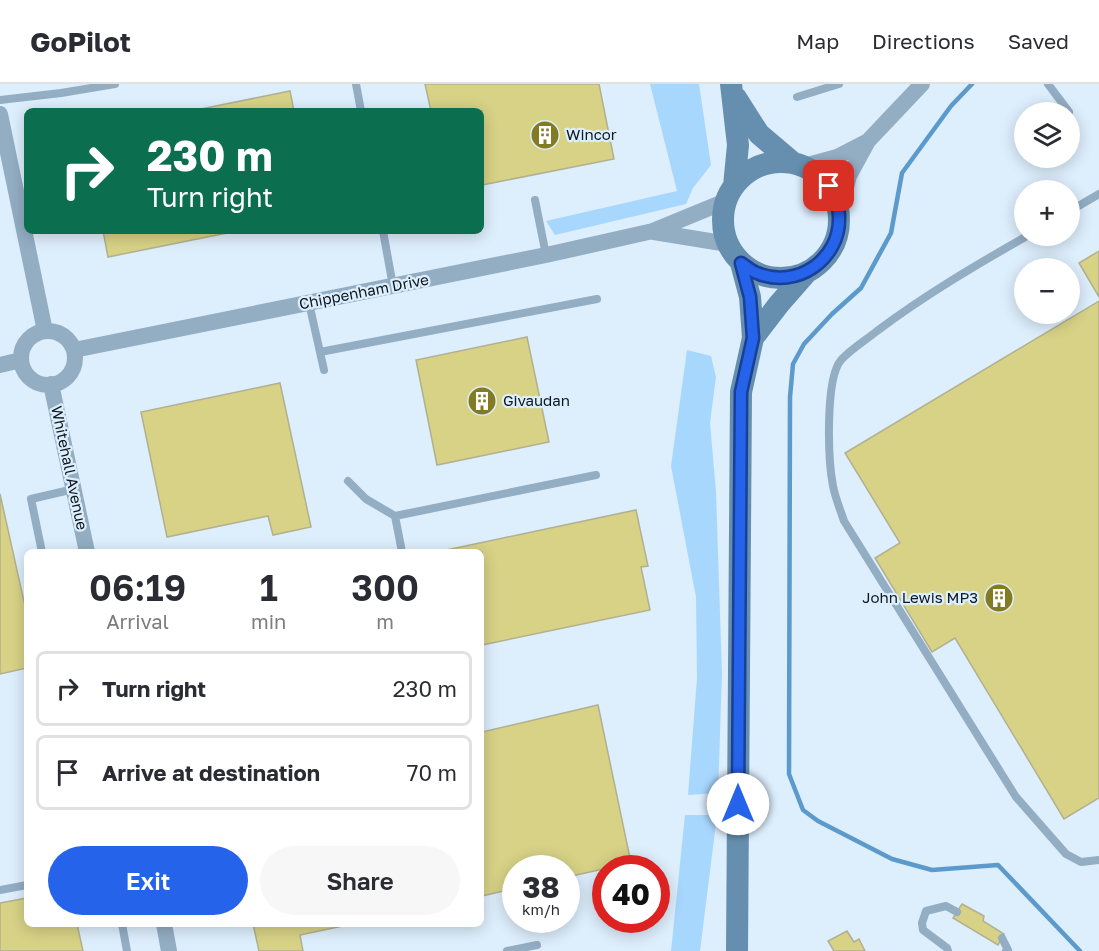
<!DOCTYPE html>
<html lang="en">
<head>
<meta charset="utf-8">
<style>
  body { margin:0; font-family:"Golos Text",sans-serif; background:#f7f7f7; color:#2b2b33; height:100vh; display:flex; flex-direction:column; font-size:22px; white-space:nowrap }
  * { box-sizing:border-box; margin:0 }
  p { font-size:20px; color:#7c7c81 }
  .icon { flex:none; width:33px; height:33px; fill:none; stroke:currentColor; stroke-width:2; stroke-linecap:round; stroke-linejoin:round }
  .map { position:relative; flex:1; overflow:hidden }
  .drawer { position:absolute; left:24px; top:465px; width:460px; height:378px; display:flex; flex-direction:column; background:#fff; border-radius:9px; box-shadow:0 3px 15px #0003 }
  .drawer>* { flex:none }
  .guide { position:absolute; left:24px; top:24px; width:460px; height:126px; border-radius:9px; box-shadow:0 3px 15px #0003; background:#0b6e4f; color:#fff; overflow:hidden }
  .controls { position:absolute; left:1014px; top:18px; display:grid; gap:12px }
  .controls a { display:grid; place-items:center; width:66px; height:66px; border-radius:50%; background:#fff; box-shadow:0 3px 15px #0003; font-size:30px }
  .speed { position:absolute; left:502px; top:771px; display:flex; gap:12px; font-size:30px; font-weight:700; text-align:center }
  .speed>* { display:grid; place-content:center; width:78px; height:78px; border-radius:50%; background:#fff; box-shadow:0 3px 15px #0003; line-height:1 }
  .speed small { font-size:15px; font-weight:400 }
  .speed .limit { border:9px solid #d22; background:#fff; color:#111 }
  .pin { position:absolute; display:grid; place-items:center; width:51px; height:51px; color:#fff; margin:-26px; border-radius:12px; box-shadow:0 3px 9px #0006 }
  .me { position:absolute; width:66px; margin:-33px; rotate:0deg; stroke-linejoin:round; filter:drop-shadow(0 0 4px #0008) }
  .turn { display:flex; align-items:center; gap:21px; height:126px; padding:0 24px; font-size:27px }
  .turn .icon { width:78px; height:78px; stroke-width:2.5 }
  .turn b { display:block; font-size:42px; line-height:51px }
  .eta { display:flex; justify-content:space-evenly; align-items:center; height:102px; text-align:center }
  .eta b { font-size:36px; font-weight:600; line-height:42px }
  .primary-button { display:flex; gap:12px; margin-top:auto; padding:12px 24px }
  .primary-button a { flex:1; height:69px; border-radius:36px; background:#2563eb; color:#fff; font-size:24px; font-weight:600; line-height:69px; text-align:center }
  .primary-button a+a { background:#f7f7f7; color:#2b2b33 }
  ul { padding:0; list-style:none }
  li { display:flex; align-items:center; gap:18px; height:75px; margin:0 12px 9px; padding:0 12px; border:3px solid #e1e1e2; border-radius:9px }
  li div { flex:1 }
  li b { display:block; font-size:22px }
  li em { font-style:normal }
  header { display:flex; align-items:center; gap:36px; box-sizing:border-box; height:84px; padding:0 30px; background:#fff; border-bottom:2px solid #e1e1e2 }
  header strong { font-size:28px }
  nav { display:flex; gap:33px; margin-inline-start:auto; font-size:21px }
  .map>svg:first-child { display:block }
  .green { fill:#a8d7fe }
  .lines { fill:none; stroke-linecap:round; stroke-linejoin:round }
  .stream { stroke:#5c9acb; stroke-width:4.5 }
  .building { fill:#d7d286; stroke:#b2b090; stroke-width:1.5 }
  .lane { stroke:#93adc3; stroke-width:8 }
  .street { stroke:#93adc3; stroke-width:16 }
  .secondary { stroke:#668faf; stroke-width:22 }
  .route-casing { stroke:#184099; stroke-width:15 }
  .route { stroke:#2563eb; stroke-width:10 }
  .labels { text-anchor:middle; stroke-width:4.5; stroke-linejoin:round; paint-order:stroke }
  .poi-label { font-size:15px; fill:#0e1820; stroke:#ddeefc; text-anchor:start }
  .street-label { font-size:15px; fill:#0e1820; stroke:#ddeefc }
</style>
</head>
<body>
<header>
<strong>GoPilot</strong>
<nav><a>Map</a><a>Directions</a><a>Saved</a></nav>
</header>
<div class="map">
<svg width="1099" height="867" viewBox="0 0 1099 867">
  <rect width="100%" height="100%" fill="#ddeefc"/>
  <path class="green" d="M650 0H699L711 81 693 104 686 120 555 151 546 137 677 107Z
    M687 266 711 272 716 293 710 339 716 408 722 590 718 709 688 711 697 594 696 513 671 382Z
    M685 731H717L700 867H671Z"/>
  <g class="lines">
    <path class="stream" d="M972 0 951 22 902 89 891 149 861 204 832 230 804 260 793 280 790 313 789 690 803 726 818 737 892 775 932 786 998 781 1080 867"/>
  </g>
  <path class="building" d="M425 0H599L614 75 482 101V27H431Z
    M290 7 294 27H191Z
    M103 147H237L108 173Z
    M1099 167V213L1079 179Z
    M1099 217V714L1064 735 955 554 932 568 875 474 900 459 845 369Z
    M527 253 549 358 437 381 416 276Z
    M280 299 311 443 273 451 268 432 167 453 141 328Z
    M0 410 27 531V584L0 590Z
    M636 426 648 482 641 483 650 526 482 561V468H437Z
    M598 621 631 779 567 793V784H516V804L482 812V648Z
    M27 814V840H77L83 867H0V819Z
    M962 820 984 832 983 837 1004 850 998 861 953 834Z
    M253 840H352L300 851 303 867H259Z
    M847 847 854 858 859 855 865 867H834L828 857Z"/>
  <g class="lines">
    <path class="lane" d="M356 0 361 27
      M1048 0 1069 28
      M797 13 839 0
      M0 16 61 9 115 0
      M535 116 546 171
      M1070 127 1099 110
      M383 147 393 202
      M1027 152C976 181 925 211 877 247 866 256 851 265 841 276 825 295 828 376 833 402 835 413 840 425 844 437L1016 713 1066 770 1081 778 1099 776
      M309 219 324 286
      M320 268 597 215
      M348 397 366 415 395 432 402 468
      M395 432 596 391
      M42 468 31 415 74 405
      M0 806 27 801
      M122 840 127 867
      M1002 854 1008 866 1006 867
      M507 867 537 861
      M948 867 947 864 923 846 922 839 926 827 946 822 957 828"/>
    <path class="street" d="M0 30 45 247
      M804 82 837 73 868 57
      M839 130 849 92 868 57 922 0
      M654 148 728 160
      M21 274a27 27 0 1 1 54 0a27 27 0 1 1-54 0Z
      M74 266 546 171 653 147 726 117
      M0 281 21 276
      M51 300 87 468
      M164 840 169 867"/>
    <path class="secondary" d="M731 0 738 61 734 102
      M736 14 759 50 792 78
      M723 136a58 58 0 1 1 116 0a58 58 0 1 1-116 0Z
      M753 254 779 220 807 188
      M737 867 741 308 753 254 750 213 741 179"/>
  </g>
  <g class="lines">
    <g class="route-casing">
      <path id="route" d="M738 720 741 308 753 254 750 213 741 179C746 182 751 187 757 189 797 206 841 175 839 132 839 121 834 111 829 102"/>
    </g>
    <use href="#route" class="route"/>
  </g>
  <defs>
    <g id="building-disc" transform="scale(1.5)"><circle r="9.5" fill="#837b22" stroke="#ddeefc"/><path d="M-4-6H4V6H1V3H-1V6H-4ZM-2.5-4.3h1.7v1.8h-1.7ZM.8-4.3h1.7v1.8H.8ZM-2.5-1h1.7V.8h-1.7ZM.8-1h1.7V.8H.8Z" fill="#fff"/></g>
  </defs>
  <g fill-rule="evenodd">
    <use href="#building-disc" x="545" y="51"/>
    <use href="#building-disc" x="482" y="317"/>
    <use href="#building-disc" x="999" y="514"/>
  </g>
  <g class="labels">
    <g class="poi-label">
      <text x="566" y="56">Wincor</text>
      <text x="503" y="322">Givaudan</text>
      <text x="978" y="519" text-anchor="end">John Lewis MP3</text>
    </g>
    <g class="street-label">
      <text transform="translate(364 208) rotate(-11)" y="5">Chippenham Drive</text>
      <text transform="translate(69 384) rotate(78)" y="5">Whitehall Avenue</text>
    </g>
  </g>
</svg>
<div class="controls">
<a><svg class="icon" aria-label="layers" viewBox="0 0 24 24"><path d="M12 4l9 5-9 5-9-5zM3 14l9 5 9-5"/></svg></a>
<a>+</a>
<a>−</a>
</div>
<div class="speed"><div>38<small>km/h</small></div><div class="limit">40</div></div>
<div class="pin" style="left:829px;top:102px;background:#d93025"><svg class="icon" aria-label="arrive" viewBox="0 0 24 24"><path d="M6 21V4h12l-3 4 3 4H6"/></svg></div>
<svg class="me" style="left:738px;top:720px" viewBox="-20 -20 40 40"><circle r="19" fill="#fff"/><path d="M0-13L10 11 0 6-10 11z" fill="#2563eb"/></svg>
<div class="guide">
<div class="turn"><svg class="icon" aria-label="right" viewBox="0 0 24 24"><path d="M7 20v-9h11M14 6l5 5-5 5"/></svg><div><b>230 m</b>Turn right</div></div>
</div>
<section class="drawer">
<div class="eta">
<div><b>06:19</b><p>Arrival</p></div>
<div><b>1</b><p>min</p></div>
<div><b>300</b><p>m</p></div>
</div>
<ul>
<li><svg class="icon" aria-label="right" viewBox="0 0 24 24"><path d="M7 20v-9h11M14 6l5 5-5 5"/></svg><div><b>Turn right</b></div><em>230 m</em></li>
<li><svg class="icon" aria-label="arrive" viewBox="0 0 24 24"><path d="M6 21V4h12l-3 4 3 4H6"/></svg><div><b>Arrive at destination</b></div><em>70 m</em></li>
</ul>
<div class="primary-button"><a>Exit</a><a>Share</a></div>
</section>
</div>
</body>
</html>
